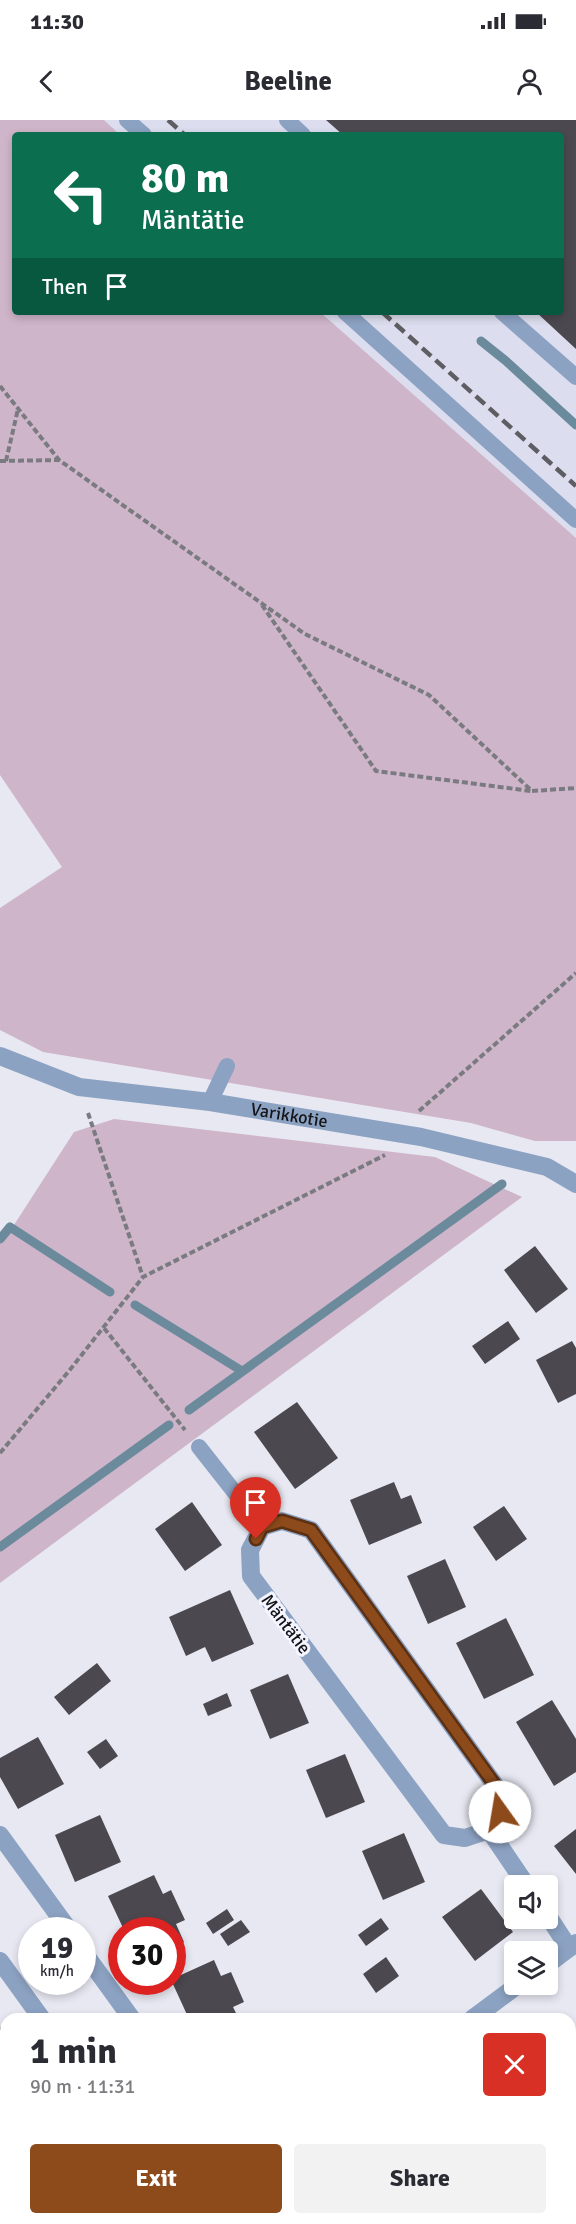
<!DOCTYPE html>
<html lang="en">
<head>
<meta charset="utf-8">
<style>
  body { margin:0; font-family:Signika,sans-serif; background:#f2f2f3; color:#2b2b33; height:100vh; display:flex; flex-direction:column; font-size:22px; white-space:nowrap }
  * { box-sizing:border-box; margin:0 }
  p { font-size:20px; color:#7c7c81 }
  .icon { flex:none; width:33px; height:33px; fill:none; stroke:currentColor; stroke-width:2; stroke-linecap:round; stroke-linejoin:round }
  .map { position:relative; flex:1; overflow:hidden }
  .panel { position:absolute; left:0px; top:1893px; width:576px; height:212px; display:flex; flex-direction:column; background:#fff; border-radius:18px 18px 0 0; box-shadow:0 3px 9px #0003 }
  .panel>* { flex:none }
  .top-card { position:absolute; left:12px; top:12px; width:552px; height:183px; border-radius:6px; box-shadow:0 3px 9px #0003; background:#0b6e4f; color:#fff; overflow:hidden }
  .fabs { position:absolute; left:504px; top:1755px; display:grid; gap:12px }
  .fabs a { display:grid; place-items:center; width:54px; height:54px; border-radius:6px; background:#fff; box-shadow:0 3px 9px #0003; font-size:30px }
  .speed { position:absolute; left:18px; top:1797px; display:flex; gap:12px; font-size:30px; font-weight:700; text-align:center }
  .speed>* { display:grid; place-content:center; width:78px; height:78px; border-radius:50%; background:#fff; box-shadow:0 3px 9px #0003; line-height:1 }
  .speed small { font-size:15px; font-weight:400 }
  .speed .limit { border:9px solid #d22; background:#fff; color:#111 }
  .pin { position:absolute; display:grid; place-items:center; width:51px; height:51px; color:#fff; margin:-62px -26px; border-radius:50% 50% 50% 0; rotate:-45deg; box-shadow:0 0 6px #0007 }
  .pin .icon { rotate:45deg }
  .me { position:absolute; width:66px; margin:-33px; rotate:347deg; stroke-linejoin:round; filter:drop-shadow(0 0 4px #0008) }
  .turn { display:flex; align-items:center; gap:21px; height:126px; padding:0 30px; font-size:27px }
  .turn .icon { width:78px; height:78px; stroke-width:2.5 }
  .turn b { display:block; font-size:42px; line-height:51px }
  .then { display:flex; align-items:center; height:57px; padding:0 30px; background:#0003; gap:12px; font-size:22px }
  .round { display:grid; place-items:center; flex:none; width:63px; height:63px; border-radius:6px; background:#f2f2f3 }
  .headline { display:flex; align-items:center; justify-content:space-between; height:102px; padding:0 30px }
  h1 { font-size:36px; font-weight:700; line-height:45px }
  .cta { display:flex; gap:12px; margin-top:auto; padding:12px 30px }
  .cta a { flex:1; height:69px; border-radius:6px; background:#8d4a1b; color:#fff; font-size:24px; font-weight:700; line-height:69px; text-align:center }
  .cta a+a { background:#f2f2f3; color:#2b2b33 }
  .status { display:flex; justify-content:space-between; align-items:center; height:42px; padding:0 30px; background:#fff; direction:ltr }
  .status svg { height:16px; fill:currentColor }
  header { display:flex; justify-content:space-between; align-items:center; height:78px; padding:0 30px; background:#fff; font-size:27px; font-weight:700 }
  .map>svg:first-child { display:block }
  .built { fill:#dcddee }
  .green { fill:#cfb5c9 }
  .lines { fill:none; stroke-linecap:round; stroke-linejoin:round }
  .stream { stroke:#6b8b9c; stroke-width:9 }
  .building { fill:#4c4850 }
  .path { stroke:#7a7b81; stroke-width:4; stroke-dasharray:6 3; stroke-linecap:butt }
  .service { stroke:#8ca2c2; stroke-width:16 }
  .minor { stroke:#8ca2c2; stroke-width:18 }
  .rail { stroke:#5d5d62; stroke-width:4.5; stroke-dasharray:12 6; stroke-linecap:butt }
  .route-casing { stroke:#5c3012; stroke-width:15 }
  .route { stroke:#8d4a1b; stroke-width:10 }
  .labels { text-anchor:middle; stroke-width:6; stroke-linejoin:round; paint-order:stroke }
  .street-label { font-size:18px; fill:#151518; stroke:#f4f5ff }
</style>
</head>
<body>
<div class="status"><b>11:30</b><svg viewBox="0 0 49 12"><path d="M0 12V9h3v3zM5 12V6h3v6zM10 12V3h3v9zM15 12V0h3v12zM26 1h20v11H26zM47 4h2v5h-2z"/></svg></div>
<header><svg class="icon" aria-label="back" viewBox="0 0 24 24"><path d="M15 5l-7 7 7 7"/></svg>Beeline<svg class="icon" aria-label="person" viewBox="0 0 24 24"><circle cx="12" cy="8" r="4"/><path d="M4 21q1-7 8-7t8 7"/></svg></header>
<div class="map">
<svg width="576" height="2104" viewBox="0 0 576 2104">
  <rect width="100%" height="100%" fill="#e7e8f2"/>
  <path class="built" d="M104 0H576V418L320 192H561V15H120Z"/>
  <path class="green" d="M0 0H104L120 15H15V192H320L576 418V1021H535L471 1003 43 932 0 910V788L62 747 0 655Z
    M114 999 435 1037 522 1077 0 1463V1120L12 1108 74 1012Z"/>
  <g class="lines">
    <path class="stream" d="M481 221 506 241 576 305
      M0 1119 10 1107 110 1172
      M135 1185 242 1251
      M189 1290 502 1064
      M0 1427 169 1305
      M574 2104 576 2103"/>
  </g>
  <path class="building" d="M326 0H576V229L536 192H561V15H343Z
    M535 1126 568 1169 536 1193 504 1150Z
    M508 1201 520 1219 485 1244 472 1226Z
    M572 1221 576 1228V1274L558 1283 536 1240Z
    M297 1282 338 1338 295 1369 254 1312Z
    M394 1362 401 1379 411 1375 422 1403 369 1425 350 1380Z
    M192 1382 222 1425 185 1451 155 1409Z
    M504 1386 527 1419 496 1441 473 1407Z
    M445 1439 466 1487 428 1504 407 1456Z
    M230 1470 254 1524 212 1542 205 1527 186 1536 169 1497Z
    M506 1498 534 1555 484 1579 456 1523Z
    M97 1543 111 1561 69 1595 54 1577Z
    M288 1554 309 1603 270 1619 250 1570Z
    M227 1573 232 1586 208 1596 203 1584Z
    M552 1580 576 1619V1652L554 1666 516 1602Z
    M38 1617 64 1664 18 1689 0 1657V1638Z
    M106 1619 118 1636 100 1649 87 1632Z
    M345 1634 365 1682 326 1698 306 1650Z
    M100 1695 121 1742 75 1762 55 1715Z
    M576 1709V1754L554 1726Z
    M404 1713 425 1762 383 1780 362 1731Z
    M154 1755 163 1774 171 1770 185 1800 176 1804 184 1822 172 1827V1810H124L108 1776Z
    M481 1769 513 1812 475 1841 442 1797Z
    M227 1789 234 1800 213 1814 206 1803Z
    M381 1798 389 1809 366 1826 358 1815Z
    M241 1800 250 1812 228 1826 220 1814Z
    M386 1837 399 1856 376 1873 363 1854Z
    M214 1840 221 1856 231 1852 244 1882 233 1887 239 1899H189L172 1862V1859Z
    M0 1906 6 1919V1948L0 1951Z
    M570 1934 576 1939V1955L570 1961Z
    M570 1963 576 1969V1973L570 1980Z
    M333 2098H386L382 2103 383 2104H339Z"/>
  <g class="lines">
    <path class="path" d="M0 266 59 340 305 514 429 575 532 671 576 668
      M0 341 59 340
      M6 341 18 289
      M262 485 376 651 531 671
      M419 991 576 853
      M88 993 143 1157
      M104 1208 185 1310
      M0 1333 69 1251 143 1157 385 1035
      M236 2098 240 2104"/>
    <path class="service" d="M127 0 144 15
      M287 0 303 15
      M345 192 576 400
      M502 192 576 257
      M210 982 227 946
      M199 1327 262 1407"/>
    <g class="minor">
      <path id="s1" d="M0 936 79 967 210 982 421 1017 547 1047 576 1064"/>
      <path d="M282 1401 311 1410 500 1672V1692L489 1710 465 1718 444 1715 251 1456 250 1430 262 1407Z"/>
      <path d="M489 1710 527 1766"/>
      <path d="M0 1715 69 1810"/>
      <path d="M548 1796 569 1828"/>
      <path d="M82 1830 132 1899"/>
      <path d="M0 1841 42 1899"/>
      <path d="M548 1844 576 1823"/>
      <path d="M472 1899 519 1864"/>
      <path d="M192 2104 199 2098"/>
    </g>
    <path class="rail" d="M168 0 185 15
      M382 192 576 366"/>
  </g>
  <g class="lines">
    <g class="route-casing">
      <path id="route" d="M256 1419 262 1407 282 1401 311 1410 500 1672V1692"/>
    </g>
    <use href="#route" class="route"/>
  </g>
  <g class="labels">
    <g class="street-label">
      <text dy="6" stroke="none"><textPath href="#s1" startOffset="297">Varikkotie</textPath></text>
      <text transform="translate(286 1504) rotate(53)" y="6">Mäntätie</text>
    </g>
  </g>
</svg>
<div class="fabs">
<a><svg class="icon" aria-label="sound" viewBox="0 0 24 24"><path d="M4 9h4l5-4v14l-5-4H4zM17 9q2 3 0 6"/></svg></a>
<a><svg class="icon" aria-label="layers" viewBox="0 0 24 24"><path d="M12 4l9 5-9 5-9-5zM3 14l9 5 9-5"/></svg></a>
</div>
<div class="speed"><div>19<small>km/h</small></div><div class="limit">30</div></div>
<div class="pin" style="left:256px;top:1419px;background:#d93025"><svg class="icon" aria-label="arrive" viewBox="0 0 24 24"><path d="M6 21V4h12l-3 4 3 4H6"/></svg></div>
<svg class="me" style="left:500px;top:1692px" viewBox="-20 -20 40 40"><circle r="19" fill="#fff"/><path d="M0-13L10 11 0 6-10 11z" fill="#8d4a1b"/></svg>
<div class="top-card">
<div class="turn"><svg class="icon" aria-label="left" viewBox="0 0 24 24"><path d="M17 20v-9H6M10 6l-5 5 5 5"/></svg><div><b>80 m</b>Mäntätie</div></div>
<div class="then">Then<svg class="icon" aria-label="arrive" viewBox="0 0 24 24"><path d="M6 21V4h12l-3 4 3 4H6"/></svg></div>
</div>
<section class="panel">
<div class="headline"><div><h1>1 min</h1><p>90 m · 11:31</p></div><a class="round" style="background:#d93025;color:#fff"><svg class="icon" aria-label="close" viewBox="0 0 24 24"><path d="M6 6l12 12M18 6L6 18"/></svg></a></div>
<div class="cta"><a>Exit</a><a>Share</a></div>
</section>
</div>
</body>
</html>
